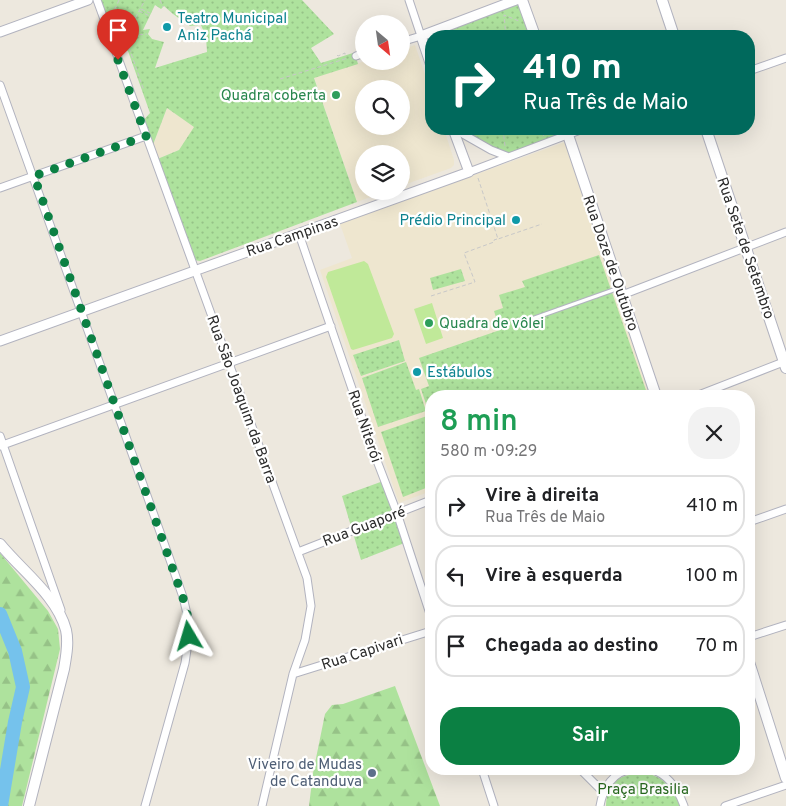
<!DOCTYPE html>
<html lang="pt">
<head>
<meta charset="utf-8">
<style>
  body { margin:0; font-family:Overpass,sans-serif; background:#f2f2f2; color:#202124; height:100vh; display:flex; flex-direction:column; font-size:19px; white-space:nowrap }
  * { box-sizing:border-box; margin:0 }
  p { font-size:16px; color:#757577 }
  .icon { flex:none; width:28px; height:28px; fill:none; stroke:currentColor; stroke-width:2; stroke-linecap:round; stroke-linejoin:round }
  .map { position:relative; flex:1; overflow:hidden }
  .details { position:absolute; left:425px; top:390px; width:330px; height:385px; display:flex; flex-direction:column; background:#fff; border-radius:20px; box-shadow:0 5px 20px #0002 }
  .details>* { flex:none }
  .top-card { position:absolute; left:425px; top:30px; width:330px; height:105px; border-radius:20px; box-shadow:0 5px 20px #0002; background:#00695c; color:#fff; overflow:hidden }
  .needle { width:32px; rotate:151deg }
  .controls { position:absolute; left:355px; top:15px; display:grid; gap:10px }
  .controls a { display:grid; place-items:center; width:55px; height:55px; border-radius:50%; background:#fff; box-shadow:0 5px 20px #0002; font-size:25px }
  .pin { position:absolute; display:grid; place-items:center; width:42px; height:42px; color:#fff; margin:-51px -21px; border-radius:50% 50% 50% 0; rotate:-45deg; box-shadow:0 0 5px #0007 }
  .pin .icon { rotate:45deg }
  .me { position:absolute; width:55px; margin:-28px; rotate:353deg; stroke-linejoin:round; filter:drop-shadow(0 0 4px #0008) }
  .turn { display:flex; align-items:center; gap:18px; height:105px; padding:0 15px; font-size:22px }
  .turn .icon { width:65px; height:65px; stroke-width:2.5 }
  .turn b { display:block; font-size:35px; line-height:42px }
  .round { display:grid; place-items:center; flex:none; width:52px; height:52px; border-radius:20px; background:#f2f2f2 }
  .head { display:flex; align-items:center; justify-content:space-between; height:85px; padding:0 15px }
  h1 { font-size:30px; font-weight:600; line-height:38px; color:#1e9e55 }
  .primary-button { display:flex; gap:10px; margin-top:auto; padding:10px 15px }
  .primary-button a { flex:1; height:58px; border-radius:20px; background:#0b8043; color:#fff; font-size:20px; font-weight:600; line-height:58px; text-align:center }
  ul { padding:0; list-style:none }
  li { display:flex; align-items:center; gap:15px; height:62px; margin:0 10px 8px; padding:0 5px; border:2px solid #e0e0e0; border-radius:20px }
  li div { flex:1 }
  li b { display:block; font-size:19px }
  li em { font-style:normal }
  .map>svg:first-child { display:block }
  .education { fill:#eee6cf; fill-rule:evenodd }
  .green { fill:url(#green-dots); fill-rule:evenodd }
  .forest { fill:url(#forest-firs) }
  .pitch { fill:#c0e999 }
  .lines { fill:none; stroke-linecap:round; stroke-linejoin:round }
  .river { stroke:#75c2ec; stroke-width:14 }
  .service-casing { stroke:#b2b3bf; stroke-width:5.5 }
  .minor-casing { stroke:#b2b3bf; stroke-width:9 }
  .tertiary-casing { stroke:#b2b3bf; stroke-width:11 }
  .secondary-casing { stroke:#b2b3bf; stroke-width:12 }
  .path { stroke:#c8c8c8; stroke-width:1; stroke-dasharray:4 2.5; stroke-linecap:butt }
  .service { stroke:#fff; stroke-width:3 }
  .minor { stroke:#fff; stroke-width:7 }
  .tertiary { stroke:#fff; stroke-width:9 }
  .secondary { stroke:#fff; stroke-width:10 }
  .route { stroke:#0b8043; stroke-width:9; stroke-dasharray:0 16.2 }
  .culture-dot { fill:#0f9aa8; stroke:#fff; stroke-width:2 }
  .leisure-dot { fill:#2e9e5b; stroke:#fff; stroke-width:2 }
  .service-dot { fill:#5c6f8a; stroke:#fff; stroke-width:2 }
  .labels { text-anchor:middle; stroke-width:4.5; stroke-linejoin:round; paint-order:stroke }
  .culture-label { font-size:15px; fill:#0d838f; stroke:#fff; text-anchor:start }
  .leisure-label { font-size:15px; fill:#27864d; stroke:#fff; text-anchor:end }
  .street-label { font-size:15px; fill:#2c2c2c; stroke:#fff }
  .service-label { font-size:15px; fill:#4e5e75; stroke:#fff; text-anchor:end }
  .park-label { font-size:15px; fill:#26681d; stroke:#fff }
</style>
</head>
<body>
<div class="map">
<svg width="786" height="806" viewBox="0 0 786 806">
  <defs>
    <pattern id="green-dots" width="8" height="8" patternUnits="userSpaceOnUse" patternTransform="scale(1.25)"><rect width="8" height="8" fill="#aee29d"/><path d="M2 2h.1M6 6h.1" fill="none" stroke="#96c287" stroke-width="1.8" stroke-linecap="round"/></pattern>
    <pattern id="forest-firs" width="22" height="20" patternUnits="userSpaceOnUse" patternTransform="scale(1.25)"><rect width="22" height="20" fill="#aee29d"/><path d="M5 1l3.5 6h-7zM16 11l3.5 6h-7z" fill="#96c287"/></pattern>
  </defs>
  <rect width="100%" height="100%" fill="#ede8de"/>
  <path class="education" d="M415 45 431 92V129H444L454 160V165L451 168 401 186V154H364V191H387L357 202 314 77 365 61H401V50ZM364 89H401V126H364Z
    M167 108 195 127 179 150 155 160 151 150Z
    M565 142 650 396H431V491L399 503 320 270 352 258 340 224Z"/>
  <path class="green" d="M99 0H302L334 34 311 48 321 63 353 53 355 54 358 64 314 78 357 202 200 261 194 260 155 160 179 150 194 127 167 108 151 150 141 123 150 113 128 51 114 47ZM155 5 161 9 164 6 173 14 190 26 201 25 206 37 207 52 155 68 164 42 152 39 148 34 150 29 143 30Z
    M518 2 530 36H432Z
    M460 129H563L564 132 507 154 499 152Z
    M599 255 648 396H431V409L428 410 421 389 429 386 419 358 500 330 494 311 503 308 499 295 525 287 522 281Z
    M461 269 465 281 433 290 430 278Z
    M399 340 405 361 361 376 353 355Z
    M406 362 416 390 419 389 426 411 378 427 362 378Z
    M427 416 431 431V486L403 497 381 432Z
    M386 480 407 542 361 560 342 496Z
    M642 773C664 775 672 788 681 806H606C607 781 619 775 642 773Z"/>
  <path class="forest" d="M0 553 48 611 58 629 60 649 22 806H0Z
    M395 686 440 806H309L313 773 325 714 332 705 343 704Z"/>
  <path class="pitch" d="M364 261 368 264 394 334 392 338 353 350 351 349 326 277 328 272Z
    M432 303 443 338 426 344 414 309Z"/>
  <g class="lines">
    <path class="river" d="M0 614 15 651 23 687 15 722 1 806"/>
    <g class="service-casing">
      <path id="service" d="M526 321 619 288"/>
    </g>
    <g class="minor-casing">
      <path id="minor" d="M97 0 307 578 311 606 305 640 293 674 262 806
        M401 42 421 36 409 0
        M356 56 364 53
        M749 71 786 58
        M0 85 169 557 183 597 188 618 189 636 185 663 145 806
        M454 129 491 150 509 157
        M469 172 583 129
        M0 188 146 136
        M299 234 374 453 397 513 431 617
        M622 295 786 232
        M696 396 786 361
        M0 436 61 610
        M0 446 331 326
        M749 522 786 509
        M298 552 431 500
        M749 637 786 625
        M293 674 431 631
        M482 769 494 806
        M580 769 603 792
        M650 769C668 774 678 789 684 806
        M600 806C603 788 613 771 633 769
        M725 806 786 785"/>
    </g>
    <g class="tertiary-casing">
      <path id="tertiary" d="M0 32 88 0
        M431 66 421 36 516 0
        M0 341 469 172 453 129"/>
    </g>
    <g class="secondary-casing">
      <path id="secondary" d="M522 0 535 36
        M662 0 674 36
        M566 129 656 396
        M706 129 786 368
        M0 544C22 571 57 596 66 630 69 643 66 657 64 669L29 806
        M749 662 786 778"/>
    </g>
    <path class="path" d="M119 0 114 11 125 36 144 91
      M160 0 163 7
      M141 9 150 13
      M139 11 150 16
      M126 35 145 0
      M126 36 147 34
      M506 36 504 15 519 21
      M337 55 338 56 345 53V55
      M280 79 348 58
      M503 129 505 146
      M538 129 544 136
      M547 135 550 129
      M478 178 498 239 542 224
      M431 296 475 282 464 253 494 242V240L497 239"/>
    <use href="#service" class="service"/>
    <use href="#minor" class="minor"/>
    <use href="#tertiary" class="tertiary"/>
    <use href="#secondary" class="secondary"/>
  </g>
  <g class="lines">
    <path class="route" d="M118 60 146 136 34 176 183 598 188 618 189 636"/>
  </g>
  <g class="culture-dot">
    <circle cx="167" cy="27" r="5"/>
    <circle cx="516" cy="220" r="5"/>
    <circle cx="417" cy="372" r="5"/>
  </g>
  <g class="leisure-dot">
    <circle cx="336" cy="95" r="5"/>
    <circle cx="429" cy="323" r="5"/>
  </g>
  <circle class="service-dot" cx="372" cy="773" r="5"/>
  <g class="labels">
    <g class="culture-label">
      <text x="177" y="23">Teatro Municipal<tspan x="177" dy="17">Aniz Pachá</tspan></text>
      <text x="506" y="225" text-anchor="end">Prédio Principal</text>
      <text x="427" y="377">Estábulos</text>
    </g>
    <g class="leisure-label">
      <text x="326" y="100">Quadra coberta</text>
      <text x="439" y="328" text-anchor="start">Quadra de vôlei</text>
    </g>
    <g class="street-label">
      <text transform="translate(292 236) rotate(-19)" y="5">Rua Campinas</text>
      <text transform="translate(746 248) rotate(71)" y="5">Rua Sete de Setembro</text>
      <text transform="translate(611 263) rotate(71)" y="5">Rua Doze de Outubro</text>
      <text transform="translate(242 399) rotate(70)" y="5">Rua São Joaquim da Barra</text>
      <text transform="translate(365 426) rotate(71)" y="5">Rua Niterói</text>
      <text transform="translate(364 526) rotate(-21)" y="5">Rua Guaporé</text>
      <text transform="translate(362 652) rotate(-18)" y="5">Rua Capivari</text>
    </g>
    <g class="service-label">
      <text x="362" y="769">Viveiro de Mudas<tspan x="362" dy="17">de Catanduva</tspan></text>
    </g>
    <g class="park-label">
      <text x="643" y="794">Praça Brasilia</text>
    </g>
  </g>
</svg>
<div class="controls">
<a><svg class="needle" viewBox="-14 -14 28 28"><path d="M0-13l5 13h-10z" fill="#e53935"/><path d="M0 13l5-13h-10z" fill="#757577"/></svg></a>
<a><svg class="icon" aria-label="search" viewBox="0 0 24 24"><circle cx="10" cy="10" r="6"/><path d="M15 15l6 6"/></svg></a>
<a><svg class="icon" aria-label="layers" viewBox="0 0 24 24"><path d="M12 4l9 5-9 5-9-5zM3 14l9 5 9-5"/></svg></a>
</div>
<div class="pin" style="left:118px;top:60px;background:#d93025"><svg class="icon" aria-label="arrive" viewBox="0 0 24 24"><path d="M6 21V4h12l-3 4 3 4H6"/></svg></div>
<svg class="me" style="left:189px;top:636px" viewBox="-20 -20 40 40"><path d="M0-17L14 15 0 8-14 15z" fill="#0b8043" stroke="#fff" stroke-width="4"/></svg>
<div class="top-card">
<div class="turn"><svg class="icon" aria-label="right" viewBox="0 0 24 24"><path d="M7 20v-9h11M14 6l5 5-5 5"/></svg><div><b>410 m</b>Rua Três de Maio</div></div>
</div>
<section class="details">
<div class="head"><div><h1>8 min</h1><p>580 m · 09:29</p></div><a class="round"><svg class="icon" aria-label="close" viewBox="0 0 24 24"><path d="M6 6l12 12M18 6L6 18"/></svg></a></div>
<ul>
<li><svg class="icon" aria-label="right" viewBox="0 0 24 24"><path d="M7 20v-9h11M14 6l5 5-5 5"/></svg><div><b>Vire à direita</b><p>Rua Três de Maio</p></div><em>410 m</em></li>
<li><svg class="icon" aria-label="left" viewBox="0 0 24 24"><path d="M17 20v-9H6M10 6l-5 5 5 5"/></svg><div><b>Vire à esquerda</b></div><em>100 m</em></li>
<li><svg class="icon" aria-label="arrive" viewBox="0 0 24 24"><path d="M6 21V4h12l-3 4 3 4H6"/></svg><div><b>Chegada ao destino</b></div><em>70 m</em></li>
</ul>
<div class="primary-button"><a>Sair</a></div>
</section>
</div>
</body>
</html>
